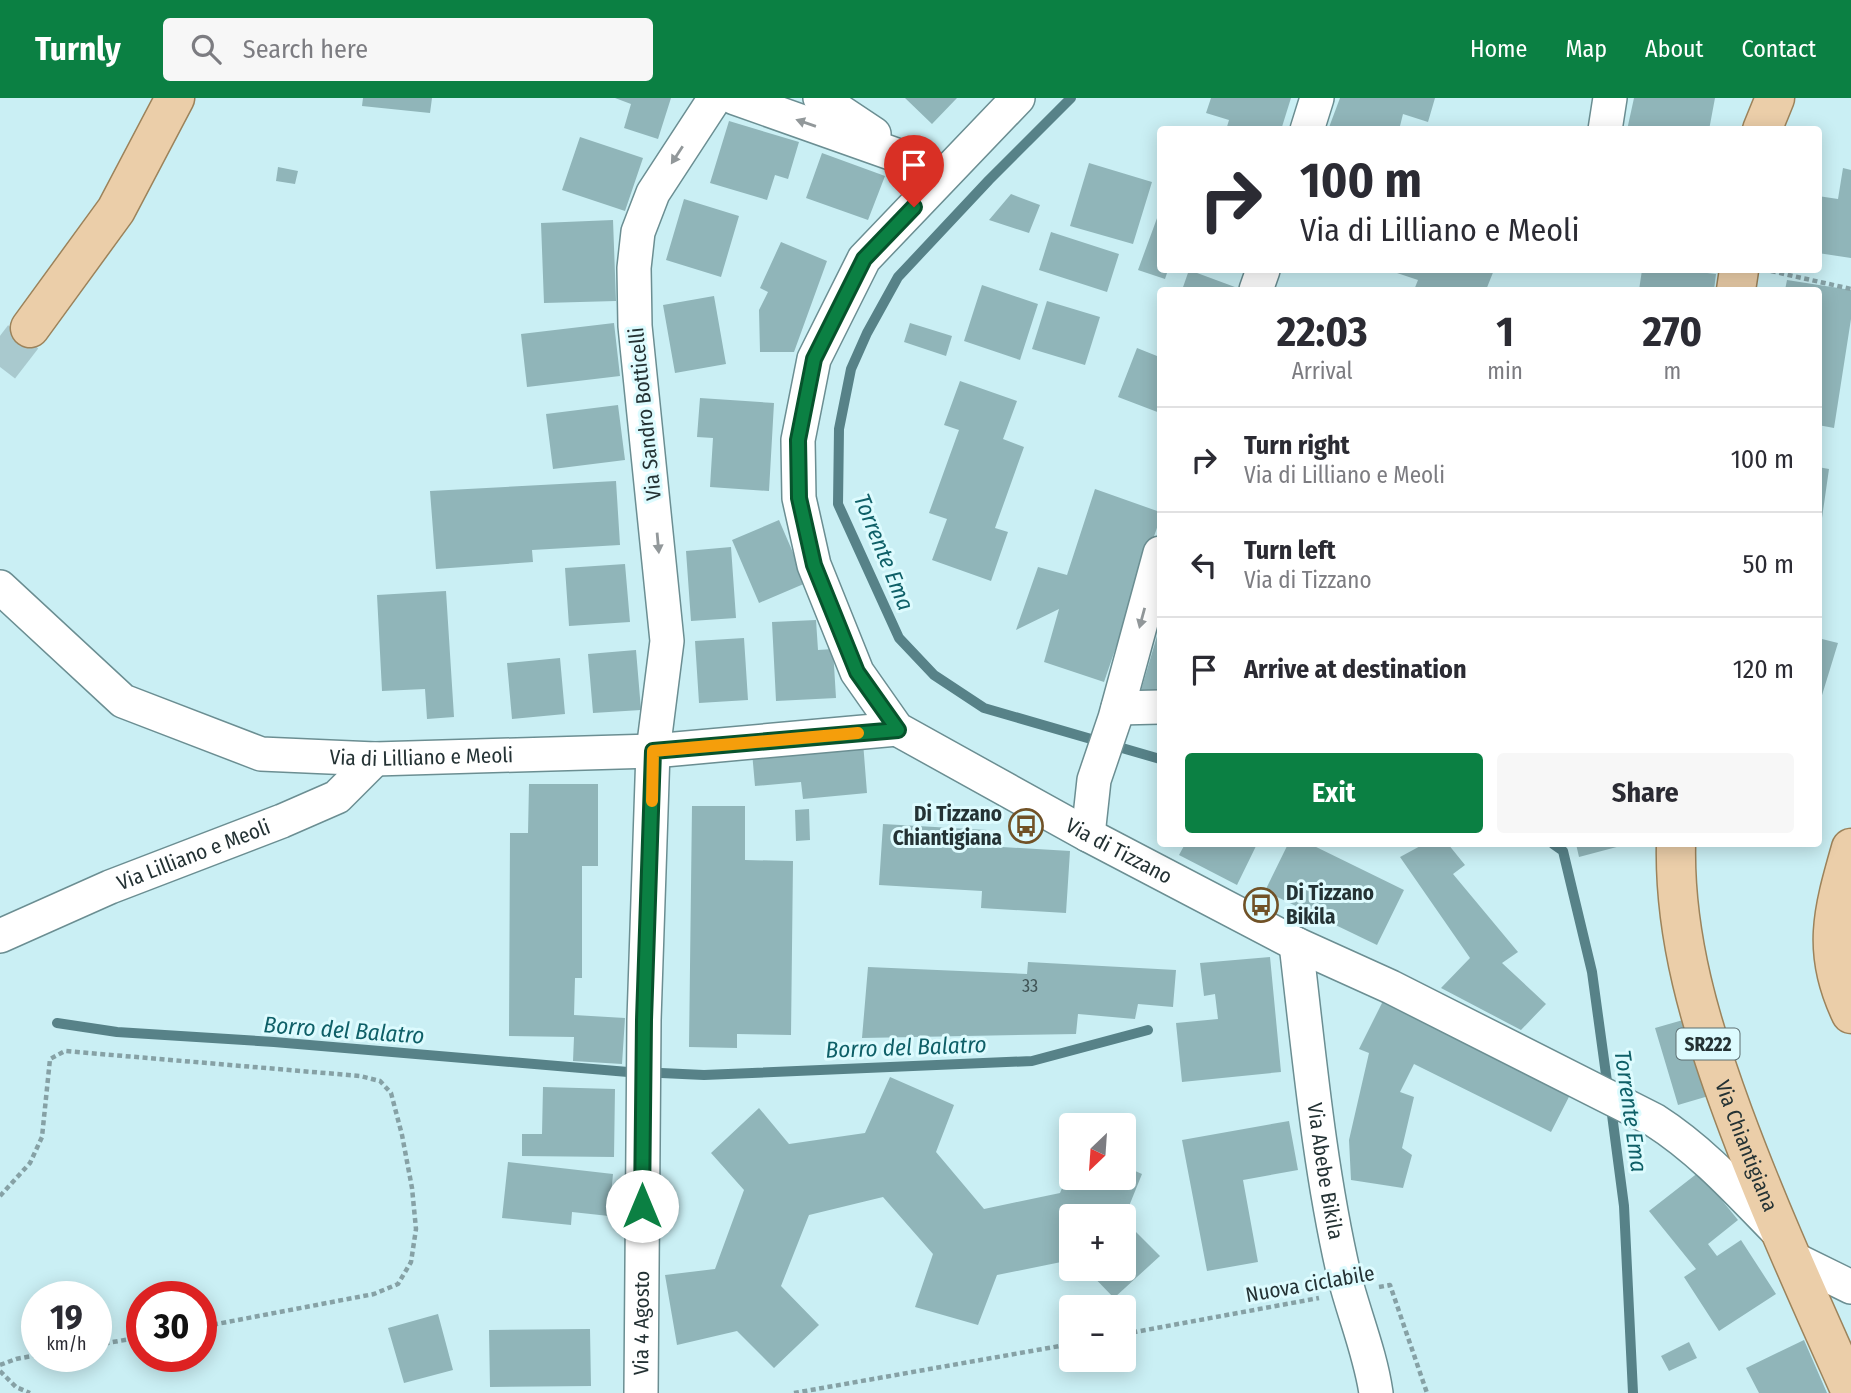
<!DOCTYPE html>
<html lang="en">
<head>
<meta charset="utf-8">
<style>
  body { margin:0; font-family:"Fira Sans Condensed",sans-serif; background:#f7f7f7; color:#2b2b33; height:100vh; display:flex; flex-direction:column; font-size:26px; white-space:nowrap }
  * { box-sizing:border-box; margin:0 }
  p { font-size:23px; color:#7c7c81 }
  .icon { flex:none; width:38px; height:38px; fill:none; stroke:currentColor; stroke-width:2; stroke-linecap:round; stroke-linejoin:round }
  .map { position:relative; flex:1; overflow:hidden }
  .details { position:absolute; left:1157px; top:189px; width:665px; height:560px; display:flex; flex-direction:column; background:#fff; border-radius:7px; box-shadow:0 4px 18px #0003 }
  .details>* { flex:none }
  .top-card { position:absolute; left:1157px; top:28px; width:665px; height:147px; border-radius:7px; box-shadow:0 4px 18px #0003; background:#fff; color:#2b2b33; overflow:hidden }
  .needle { width:46px; rotate:205deg }
  .fabs { position:absolute; left:1059px; top:1015px; display:grid; gap:14px }
  .fabs a { display:grid; place-items:center; width:77px; height:77px; border-radius:7px; background:#fff; box-shadow:0 4px 18px #0003; font-size:35px }
  .speed { position:absolute; left:21px; top:1183px; display:flex; gap:14px; font-size:35px; font-weight:700; text-align:center }
  .speed>* { display:grid; place-content:center; width:91px; height:91px; border-radius:50%; background:#fff; box-shadow:0 4px 18px #0003; line-height:1 }
  .speed small { font-size:18px; font-weight:400 }
  .speed .limit { border:10px solid #d22; background:#fff; color:#111 }
  .pin { position:absolute; display:grid; place-items:center; width:60px; height:60px; color:#fff; margin:-72px -30px; border-radius:50% 50% 50% 0; rotate:-45deg; box-shadow:0 0 7px #0007 }
  .pin .icon { rotate:45deg }
  .me { position:absolute; width:77px; margin:-38px; rotate:0deg; stroke-linejoin:round; filter:drop-shadow(0 0 5px #0008) }
  .turn { display:flex; align-items:center; gap:24px; height:147px; padding:0 28px; font-size:32px }
  .turn .icon { width:91px; height:91px; stroke-width:2.5 }
  .turn b { display:block; font-size:49px; line-height:60px }
  .eta { display:flex; justify-content:space-evenly; align-items:center; height:119px; text-align:center }
  .eta b { font-size:42px; font-weight:700; line-height:49px }
  .button { display:flex; gap:14px; margin-top:auto; padding:14px 28px }
  .button a { flex:1; height:80px; border-radius:7px; background:#0b8043; color:#fff; font-size:28px; font-weight:700; line-height:80px; text-align:center }
  .button a+a { background:#f7f7f7; color:#2b2b33 }
  ul { padding:0; list-style:none }
  li { display:flex; align-items:center; gap:21px; height:105px; padding:0 28px; border-top:2px solid #e1e1e2 }
  li div { flex:1 }
  li b { display:block; font-size:26px }
  li em { font-style:normal }
  header { display:flex; align-items:center; gap:42px; box-sizing:border-box; height:98px; padding:0 35px; background:#0b8043; color:#fff }
  header strong { font-size:33px }
  nav { display:flex; gap:38px; margin-inline-start:auto; font-size:24px }
  .search { width:490px; height:63px; background:#f7f7f7; display:flex; align-items:center; gap:18px; box-sizing:border-box; padding:0 24px; border-radius:7px; color:#7c7c81; font-size:26px }
  .map>svg:first-child { display:block }
  .lines { fill:none; stroke-linecap:round; stroke-linejoin:round }
  .stream { stroke:#578288; stroke-width:10 }
  .building { fill:#90b5b9 }
  .major-tunnel { stroke:#a9c9ce; stroke-width:38; stroke-dasharray:38 19; stroke-linecap:butt }
  .minor-casing { stroke:#6b8e92; stroke-width:36 }
  .major-casing { stroke:#9c835b; stroke-width:41 }
  .path { stroke:#86a1a5; stroke-width:4.5; stroke-dasharray:5 3.5; stroke-linecap:butt }
  .minor { stroke:#fff; stroke-width:33 }
  .major { stroke:#ebcea9; stroke-width:38 }
  .oneway { fill:#92989a }
  .route-casing { stroke:#07532c; stroke-width:18 }
  .route { stroke:#0b8043; stroke-width:12 }
  .slow { stroke:#f59e0b; stroke-width:12 }
  .labels { text-anchor:middle; stroke-width:6; stroke-linejoin:round; paint-order:stroke }
  .number-label { font-size:18px; fill:#3f5355 }
  .shield { fill:#ddfbfe; stroke:#5c6e71; stroke-width:2 }
  .shield-label { font-size:19px; font-weight:bold; fill:#243234 }
  .street-label { font-size:21px; fill:#243234; stroke:#ddfbfe }
  .poi-label { font-size:21px; font-weight:bold; fill:#243234; stroke:#ddfbfe; text-anchor:end }
  .water-label { font-size:23px; font-style:italic; fill:#0e5f67; stroke:#ddfbfe }
</style>
</head>
<body>
<header>
<strong>Turnly</strong>
<div class="search"><svg class="icon" aria-label="search" viewBox="0 0 24 24"><circle cx="10" cy="10" r="6"/><path d="M15 15l6 6"/></svg>Search here</div>
<nav><a>Home</a><a>Map</a><a>About</a><a>Contact</a></nav>
</header>
<div class="map">
<svg width="1851" height="1295" viewBox="0 0 1851 1295">
  <rect width="100%" height="100%" fill="#caeff4"/>
  <g class="lines">
    <path class="stream" d="M1071 0 989 82 898 179 867 235 851 271 839 331 838 406 899 540 934 577 984 610 1160 661
      M1553 746 1563 753 1592 874 1608 991
      M57 925 117 934 274 944 628 974
      M661 975 704 977 1032 963 1148 932
      M1611 1009 1624 1108 1633 1295"/>
  </g>
  <path class="building" d="M363 0H432L430 15 362 8Z
    M671 0 658 41 624 30 631 6 615 0Z
    M905 0H957L932 26Z
    M1211 0H1291L1281 32H1226L1229 22 1206 15Z
    M1340 0H1435L1428 24 1403 16 1399 32H1328Z
    M1634 0H1715L1709 32H1627Z
    M729 23 799 44 788 81 775 77 767 102 710 85Z
    M580 39 643 60 625 113 562 92Z
    M822 55 885 78 868 122 806 100Z
    M1089 65 1152 84 1133 146 1070 128Z
    M278 69 298 73 295 86 276 83Z
    M1843 70 1851 72V160L1818 155V98L1838 101Z
    M1011 96 1040 107 1029 135 989 122Z
    M684 101 739 118 721 179 666 162Z
    M1160 112V172H1168L1165 181 1138 172Z
    M613 122 616 203 544 205 541 125Z
    M1051 134 1119 156 1107 194 1039 172Z
    M781 144 827 163 794 254H760L759 212 768 194 760 190Z
    M1189 172 1243 192H1182Z
    M1388 172H1494L1486 192H1414L1418 182Z
    M1642 172H1681L1716 176 1714 192H1639Z
    M1787 182 1851 192V221L1834 330 1818 327V192H1785Z
    M982 187 1038 206 1020 262 964 243Z
    M714 198 726 266 675 275 663 207Z
    M1047 203 1100 219 1085 267 1032 251Z
    M614 225 620 278 527 289 521 236Z
    M910 225 952 238 946 258 904 244Z
    M1137 250 1157 258 1160 250V315L1118 299Z
    M960 283 1017 303 1003 341 1024 349 995 430 1008 434 991 483 932 462 947 421 929 415 959 332 944 327Z
    M700 300 774 305 769 393 710 389 713 340 697 339Z
    M618 307 625 362 553 371 546 316Z
    M1818 369 1829 371 1820 434H1818Z
    M616 383 620 447 532 452 533 464 436 471 430 393Z
    M1095 391 1160 414V421L1104 584 1044 564 1059 511 1016 532 1038 469 1067 477Z
    M779 422 806 485 759 505 732 442Z
    M731 449 736 520 691 523 686 453Z
    M625 466 630 524 569 528 565 470Z
    M446 493 454 619 427 621 425 591 382 593 377 497Z
    M816 522 818 552 833 551 836 600 776 603 772 524Z
    M1160 528V598L1139 599Z
    M744 540 748 602 699 605 695 543Z
    M1818 540 1838 545 1819 607H1818Z
    M636 552 641 612 593 615 588 556Z
    M560 560 565 616 512 621 507 565Z
    M863 644 867 695 803 701 801 684 755 688 752 654Z
    M529 686H598V768H582V880H575L574 917 625 920 622 966 573 963 574 939 509 938 510 735H528Z
    M692 708H745V762L793 763 791 937 737 936V950L689 949Z
    M809 711 810 742 796 743 795 712Z
    M883 726 987 732 986 748 1070 753 1066 815 981 810 982 793 879 787Z
    M1185 746H1257L1237 787 1179 757Z
    M1288 746H1310L1404 792 1377 847 1265 793Z
    M1424 746H1448L1465 767 1453 776 1518 854 1502 865 1546 906 1521 932 1441 890 1470 860 1400 759Z
    M1576 746H1628L1579 759Z
    M1270 859 1281 974 1182 984 1176 925 1218 921 1215 896 1204 898 1200 865Z
    M1028 864 1176 872 1173 909 1138 906 1135 921 1078 916 1076 936 862 940 868 869 1027 876Z
    M1386 897 1573 991 1551 1034 1414 966 1400 994 1414 999 1402 1050 1412 1057 1403 1090 1351 1082 1349 1042 1369 955 1359 951Z
    M1690 920 1712 997 1678 1007 1655 930Z
    M890 979 954 1007 936 1054 984 1111 1060 1095 1071 1069V1080H1124V1068L1142 1076 1125 1118H1071V1162L997 1177 978 1227 915 1209 933 1156 883 1099 809 1117 781 1188 819 1227 774 1270 737 1233 677 1247 665 1177 715 1171 744 1092 711 1055 759 1010 789 1046 865 1035Z
    M543 989 615 991 614 1059 522 1058V1036H542Z
    M1289 1023 1298 1072 1243 1082 1258 1164 1207 1173 1182 1042Z
    M508 1064 613 1076 609 1118 572 1114 571 1127 502 1120Z
    M1699 1074 1738 1122 1708 1146 1717 1158 1741 1142 1776 1196 1719 1233 1684 1179 1696 1171 1649 1113Z
    M1124 1122 1160 1158 1114 1200 1086 1171H1124Z
    M438 1216 453 1272 404 1285 388 1230Z
    M590 1231 591 1288 490 1289 489 1232Z
    M1804 1242 1827 1295H1759L1746 1270Z
    M1689 1244 1697 1260 1669 1273 1661 1258Z"/>
  <g class="lines">
    <path class="major-tunnel" d="M0 269 30 230"/>
    <g class="minor-casing">
      <g id="minor">
        <path d="M735 0 916 64"/>
        <path d="M820 0 874 36"/>
        <path id="s1" d="M1018 0 864 161 814 261 798 342 799 400 814 467 857 574 897 631 1088 737 1296 846 1391 889 1654 1022C1701 1052 1738 1093 1777 1133"/>
        <path d="M1307 32 1317 0"/>
        <path d="M1605 32 1610 0"/>
        <path d="M1256 192 1263 172"/>
        <path id="s2" d="M0 489 123 603 261 656 375 661 653 653 897 631"/>
        <path d="M1118 610 1160 609"/>
        <path d="M1088 737 1094 682 1115 620 1160 455"/>
        <path id="s3" d="M0 838 110 789 282 723 337 699 375 661"/>
        <path id="s4" d="M1296 846C1309 956 1319 1069 1344 1177 1354 1217 1370 1254 1376 1295"/>
        <path d="M1792 1160 1851 1189"/>
        <path id="s5" d="M641 1295 644 922 653 653 667 543 635 228 634 170 638 134 653 95 715 0"/>
      </g>
    </g>
    <g class="major-casing">
      <g id="major">
        <path d="M1762 32 1775 0"/>
        <path d="M1736 192 1739 172"/>
        <path d="M30 230 116 112 175 0"/>
        <path id="s6" d="M1676 746C1674 839 1701 928 1733 1015 1768 1110 1810 1202 1851 1294"/>
        <path d="M1851 750C1833 813 1821 854 1851 916"/>
      </g>
    </g>
    <path class="path" d="M1771 173 1851 191
      M0 1098 30 1065 42 1039 50 961 65 953 360 978 380 983 391 995 402 1037 412 1090 416 1131 411 1164 398 1186 374 1196 201 1229
      M1379 1189 1390 1187 1427 1295
      M1124 1236 1319 1200
      M96 1247 142 1239
      M0 1267 16 1261 37 1257
      M0 1273 16 1289 30 1295
      M794 1295 1071 1246"/>
    <use href="#minor" class="minor"/>
    <use href="#major" class="major"/>
  </g>
  <defs><path id="oneway-solid" d="M-6-.8H1V-3.2L6.5 0L1 3.2V.8H-6Z" transform="scale(1.75)"/></defs>
  <g class="oneway">
    <use href="#oneway-solid" transform="translate(806 25) rotate(-161)"/>
    <use href="#oneway-solid" transform="translate(677 57) rotate(123)"/>
    <use href="#oneway-solid" transform="translate(658 445) rotate(85)"/>
    <use href="#oneway-solid" transform="translate(1142 520) rotate(105)"/>
  </g>
  <g class="lines">
    <g class="route-casing">
      <path id="route" d="M642 1108 644 922 653 653 898 632 857 574 814 467 799 400 798 342 814 261 864 161 914 109"/>
    </g>
    <use href="#route" class="route"/>
    <path class="slow" d="M652 703 653 653 858 635"/>
  </g>
  <defs>
    <g id="bus-ring" transform="scale(1.75)"><circle r="9.5" fill="#ddfbfe" stroke="#715227" stroke-width="1.5"/><path d="M-5-6H5V4H4V6H2V4H-2V6H-4V4H-5ZM-3.5-4V0h7V-4ZM-3.5 1.2v1.5H-2V1.2ZM2 1.2v1.5H3.5V1.2Z" fill="#715227"/></g>
  </defs>
  <g fill-rule="evenodd">
    <use href="#bus-ring" x="1026" y="728"/>
    <use href="#bus-ring" x="1261" y="807"/>
  </g>
  <g class="labels">
    <g class="number-label">
      <text x="1030" y="894">33</text>
    </g>
    <rect class="shield" x="1676.5" y="930.5" width="63" height="31" rx="5"/>
    <g class="shield-label">
      <text x="1708" y="953">SR222</text>
    </g>
    <g class="street-label">
      <text transform="translate(645 316) rotate(-96)" y="7">Via Sandro Botticelli</text>
      <text dy="7" stroke="none"><textPath href="#s2" startOffset="476">Via di Lilliano e Meoli</textPath></text>
      <text dy="7" stroke="none"><textPath href="#s1" startOffset="982">Via di Tizzano</textPath></text>
      <text dy="7" stroke="none"><textPath href="#s3" startOffset="210">Via Lilliano e Meoli</textPath></text>
      <text dy="7" stroke="none"><textPath href="#s6" startOffset="312">Via Chiantigiana</textPath></text>
      <text dy="7" stroke="none"><textPath href="#s4" startOffset="229">Via Abebe Bikila</textPath></text>
      <text transform="translate(1310 1186) rotate(-10)" y="7">Nuova ciclabile</text>
      <text dy="7" stroke="none"><textPath href="#s5" startOffset="70">Via 4 Agosto</textPath></text>
    </g>
    <g class="poi-label">
      <text x="1002" y="723">Di Tizzano<tspan x="1002" dy="24">Chiantigiana</tspan></text>
      <text x="1286" y="802" text-anchor="start">Di Tizzano<tspan x="1286" dy="24">Bikila</tspan></text>
    </g>
    <g class="water-label">
      <text transform="translate(884 454) rotate(68)" y="8">Torrente Ema</text>
      <text transform="translate(344 932) rotate(4)" y="8">Borro del Balatro</text>
      <text transform="translate(906 949) rotate(-2)" y="8">Borro del Balatro</text>
      <text transform="translate(1631 1013) rotate(82)" y="8">Torrente Ema</text>
    </g>
  </g>
</svg>
<div class="fabs">
<a><svg class="needle" viewBox="-14 -14 28 28"><path d="M0-13l5 13h-10z" fill="#e53935"/><path d="M0 13l5-13h-10z" fill="#7c7c81"/></svg></a>
<a>+</a>
<a>−</a>
</div>
<div class="speed"><div>19<small>km/h</small></div><div class="limit">30</div></div>
<div class="pin" style="left:914px;top:109px;background:#d93025"><svg class="icon" aria-label="arrive" viewBox="0 0 24 24"><path d="M6 21V4h12l-3 4 3 4H6"/></svg></div>
<svg class="me" style="left:642px;top:1108px" viewBox="-20 -20 40 40"><circle r="19" fill="#fff"/><path d="M0-13L10 11 0 6-10 11z" fill="#0b8043"/></svg>
<div class="top-card">
<div class="turn"><svg class="icon" aria-label="right" viewBox="0 0 24 24"><path d="M7 20v-9h11M14 6l5 5-5 5"/></svg><div><b>100 m</b>Via di Lilliano e Meoli</div></div>
</div>
<section class="details">
<div class="eta">
<div><b>22:03</b><p>Arrival</p></div>
<div><b>1</b><p>min</p></div>
<div><b>270</b><p>m</p></div>
</div>
<ul>
<li><svg class="icon" aria-label="right" viewBox="0 0 24 24"><path d="M7 20v-9h11M14 6l5 5-5 5"/></svg><div><b>Turn right</b><p>Via di Lilliano e Meoli</p></div><em>100 m</em></li>
<li><svg class="icon" aria-label="left" viewBox="0 0 24 24"><path d="M17 20v-9H6M10 6l-5 5 5 5"/></svg><div><b>Turn left</b><p>Via di Tizzano</p></div><em>50 m</em></li>
<li><svg class="icon" aria-label="arrive" viewBox="0 0 24 24"><path d="M6 21V4h12l-3 4 3 4H6"/></svg><div><b>Arrive at destination</b></div><em>120 m</em></li>
</ul>
<div class="button"><a>Exit</a><a>Share</a></div>
</section>
</div>
</body>
</html>
